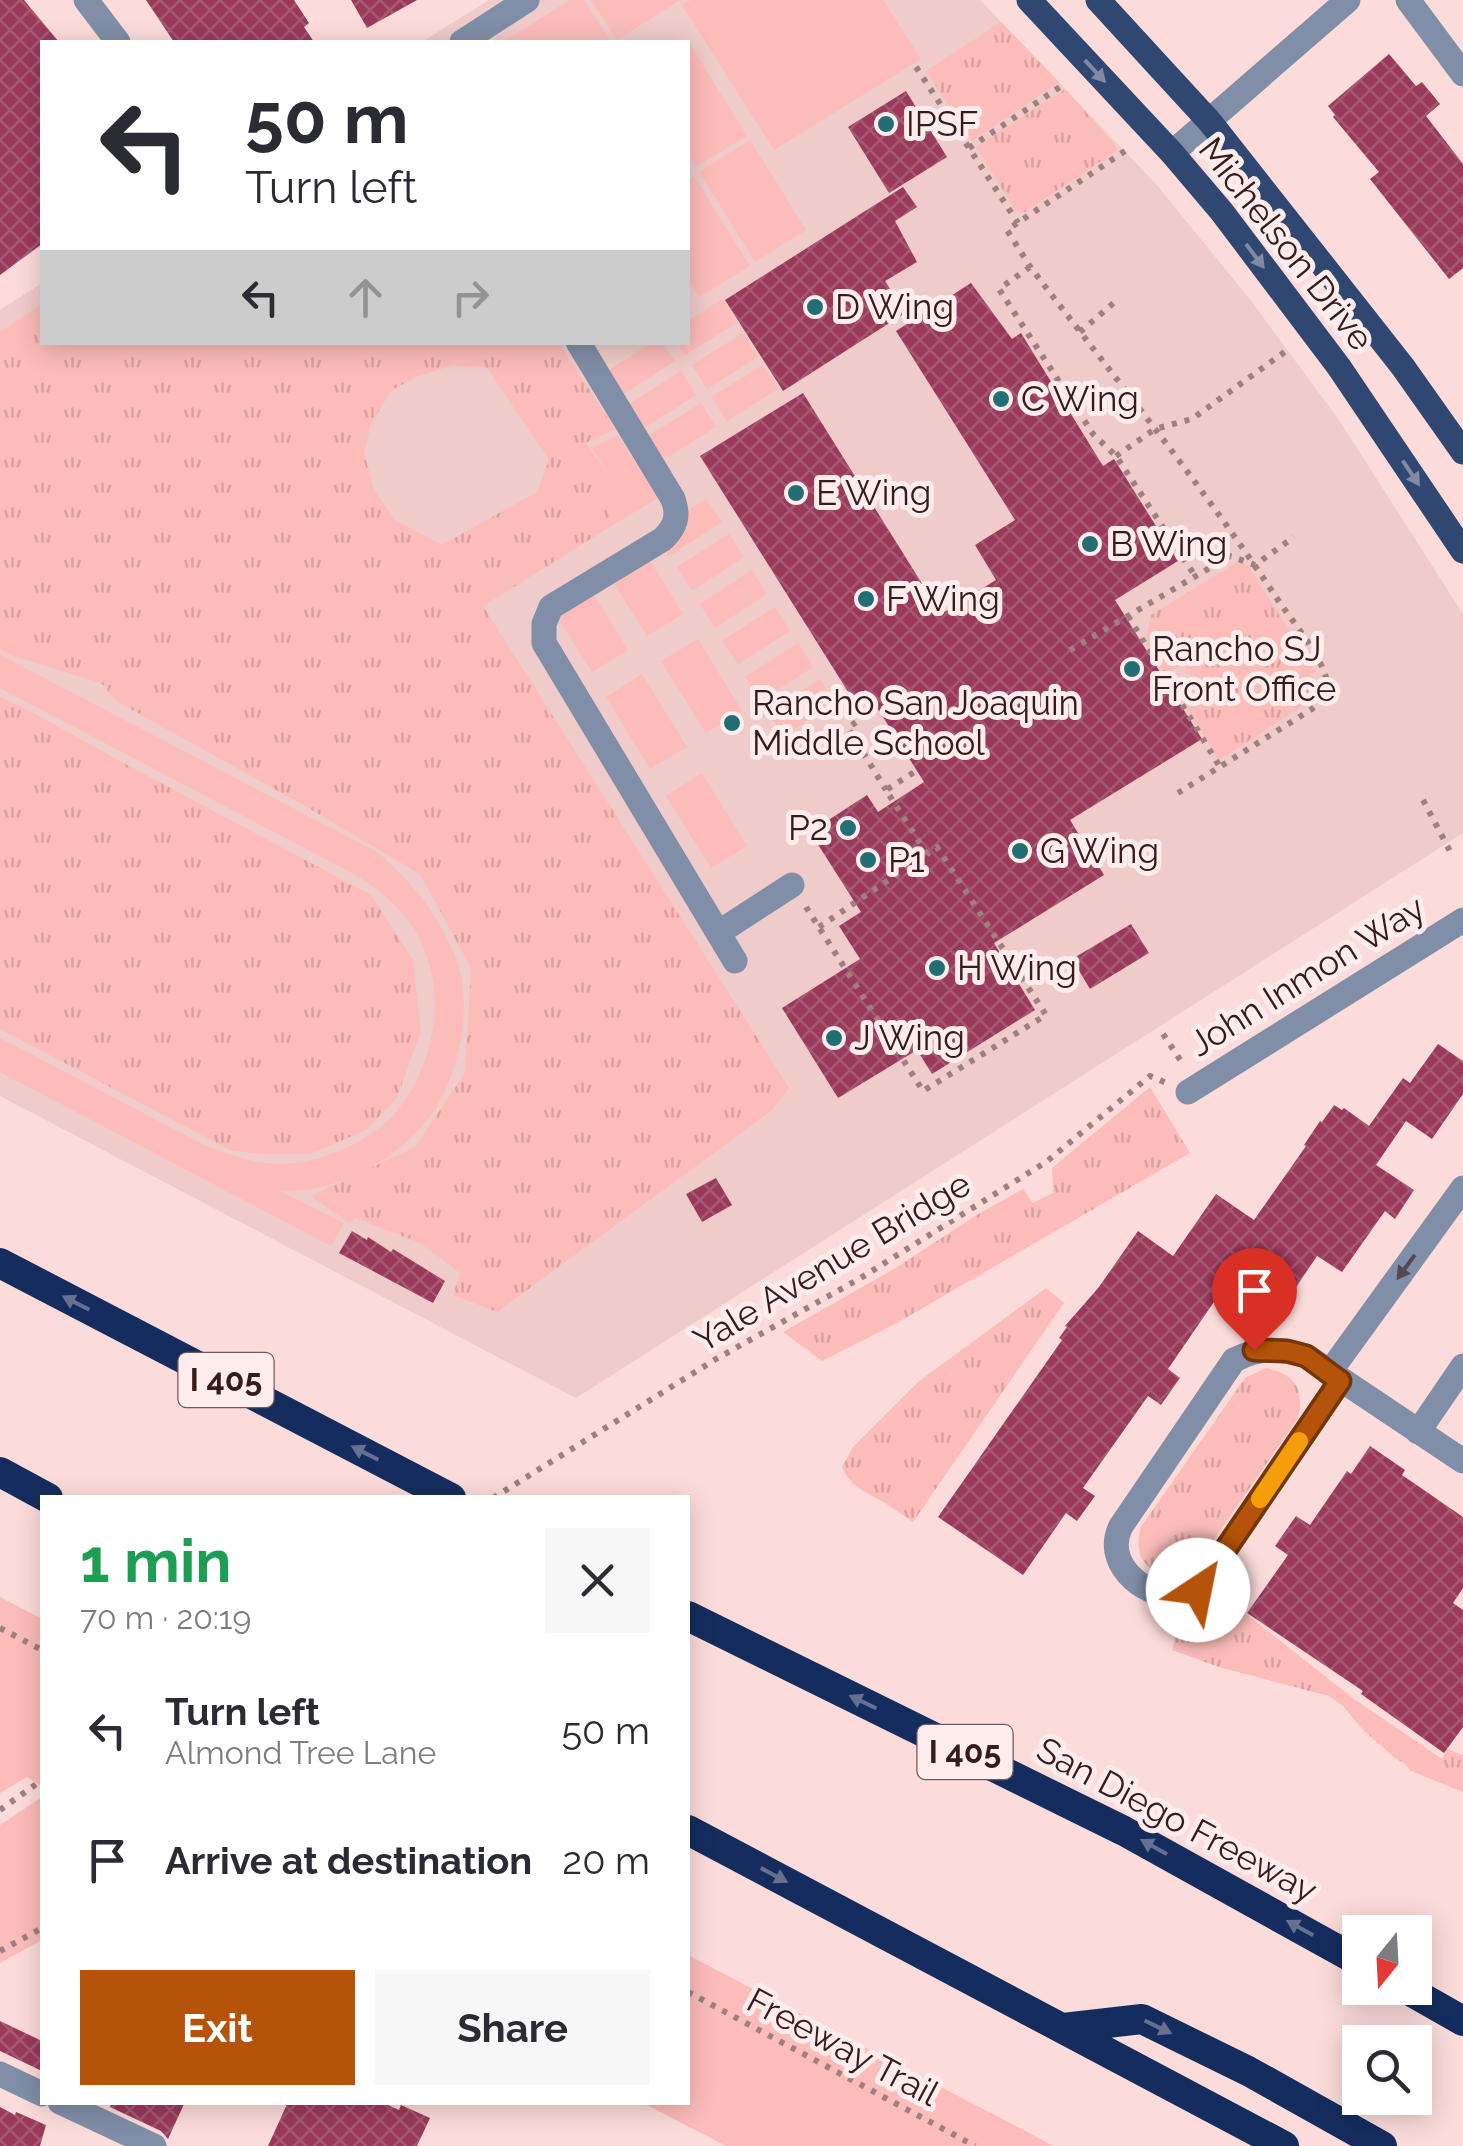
<!DOCTYPE html>
<html lang="en">
<head>
<meta charset="utf-8">
<style>
  body { margin:0; font-family:Raleway,sans-serif; background:#f7f7f7; color:#2b2b33; height:100vh; display:flex; flex-direction:column; font-size:38px; white-space:nowrap }
  * { box-sizing:border-box; margin:0 }
  p { font-size:32px; color:#7c7c81 }
  .icon { flex:none; width:55px; height:55px; fill:none; stroke:currentColor; stroke-width:2; stroke-linecap:round; stroke-linejoin:round }
  .map { position:relative; flex:1; overflow:hidden }
  .panel { position:absolute; left:40px; top:1495px; width:650px; height:610px; display:flex; flex-direction:column; background:#fff; border-radius:0px; box-shadow:0 5px 25px #0003 }
  .panel>* { flex:none }
  .top-card { position:absolute; left:40px; top:40px; width:650px; height:305px; border-radius:0px; box-shadow:0 5px 25px #0003; background:#fff; color:#2b2b33; overflow:hidden }
  .needle { width:65px; rotate:198deg }
  .fabs { position:absolute; left:1342px; top:1915px; display:grid; gap:20px }
  .fabs a { display:grid; place-items:center; width:90px; height:90px; border-radius:0px; background:#fff; box-shadow:0 5px 25px #0003; font-size:50px }
  .pin { position:absolute; display:grid; place-items:center; width:85px; height:85px; color:#fff; margin:-102px -42px; border-radius:50% 50% 50% 0; rotate:-45deg; box-shadow:0 0 10px #0007 }
  .pin .icon { rotate:45deg }
  .me { position:absolute; width:110px; margin:-55px; rotate:34deg; stroke-linejoin:round; filter:drop-shadow(0 0 8px #0008) }
  .turn { display:flex; align-items:center; gap:35px; height:210px; padding:0 40px; font-size:45px }
  .turn .icon { width:130px; height:130px; stroke-width:2.5 }
  .turn b { display:block; font-size:70px; line-height:85px }
  .lanes { display:flex; align-items:center; height:95px; padding:0 40px; background:#0003; justify-content:center; gap:50px; direction:ltr }
  .lanes .off { opacity:.35 }
  .round { display:grid; place-items:center; flex:none; width:105px; height:105px; border-radius:0px; background:#f7f7f7 }
  .headline { display:flex; align-items:center; justify-content:space-between; height:170px; padding:0 40px }
  h1 { font-size:60px; font-weight:700; line-height:75px; color:#1e9e55 }
  .action { display:flex; gap:20px; margin-top:auto; padding:20px 40px }
  .action a { flex:1; height:115px; border-radius:0px; background:#b45309; color:#fff; font-size:40px; font-weight:700; line-height:115px; text-align:center }
  .action a+a { background:#f7f7f7; color:#2b2b33 }
  ul { padding:0; list-style:none }
  li { display:flex; align-items:center; gap:30px; height:130px; padding:0 40px }
  li div { flex:1 }
  li b { display:block; font-size:38px }
  li em { font-style:normal }
  .map>svg:first-child { display:block }
  .built { fill:#efcbc9 }
  .grass { fill:url(#grass-tufts); fill-rule:evenodd }
  .park { fill:#fcbcb9 }
  .building { fill:url(#building-cross-hatch) }
  .lines { fill:none; stroke-linecap:round; stroke-linejoin:round }
  .path { stroke:#9e807f; stroke-width:6; stroke-dasharray:5 8; stroke-linecap:butt }
  .minor { stroke:#808ea7; stroke-width:25 }
  .major { stroke:#304772; stroke-width:25 }
  .highway { stroke:#152d5e; stroke-width:30 }
  .oneway { fill:#8289a3 }
  .oneway2 { fill:#544852 }
  .oneway3 { fill:#677090 }
  .route-casing { stroke:#753606; stroke-width:25 }
  .route { stroke:#b45309; stroke-width:18 }
  .slow { stroke:#f59e0b; stroke-width:18 }
  .poi-dot { fill:#226e73; stroke:#feedec; stroke-width:4 }
  .labels { text-anchor:middle; stroke-width:10; stroke-linejoin:round; paint-order:stroke }
  .shield { fill:#feedec; stroke:#735959; stroke-width:2.5 }
  .shield-label { font-size:32px; font-weight:bold; fill:#371a1a }
  .poi-label { font-size:35px; fill:#371a1a; stroke:#feedec; text-anchor:start }
  .street-label { font-size:35px; fill:#371a1a; stroke:#feedec }
</style>
</head>
<body>
<div class="map">
<svg width="1463" height="2146" viewBox="0 0 1463 2146">
  <defs>
    <pattern id="grass-tufts" width="24" height="20" patternUnits="userSpaceOnUse" patternTransform="scale(2.5)"><rect width="24" height="20" fill="#fcbcb9"/><path d="M3 7l-1-3M5 7V3M7 7l1-3M15 17l-1-3M17 17v-4M19 17l1-3" fill="none" stroke="#d9a19e"/></pattern>
    <pattern id="building-cross-hatch" width="8" height="8" patternUnits="userSpaceOnUse" patternTransform="scale(2.5)"><rect width="8" height="8" fill="#9b395b"/><path d="M0 0l8 8M0 8l8-8" fill="none" stroke="#a55973"/></pattern>
  </defs>
  <rect width="100%" height="100%" fill="#fcdcda"/>
  <path class="built" d="M489 0H980L1156 184 1252 302 1339 420 1463 614V833L576 1398 0 1096V310L42 283V342H688V42H422Z"/>
  <path class="grass" d="M1001 22 1059 82 972 141 926 71Z
    M1065 89 1115 145 1116 151 1023 213 1016 211 976 147Z
    M42 304V342L559 343 615 429 586 443 612 479 610 514 613 525 483 606 789 1088 771 1111 497 1312 453 1295 460 1273 420 1243 356 1218 349 1223 311 1196 415 1147 465 1073 471 968 420 874 305 806 118 702 101 683 10 655 0 649V332ZM453 365 487 368 549 460 537 492 442 545 395 520 374 490 364 453 371 424 391 391 416 377Z
    M1239 561 1248 566 1316 672 1311 675 1317 685 1315 692 1305 698 1307 703 1219 760 1180 698 1197 685 1183 664 1166 675 1146 642 1151 615Z
    M0 697 30 711 118 760 371 895 413 960 421 1031 397 1098 366 1130 310 1154H263L230 1150 0 1029Z
    M1150 1087 1190 1153 897 1323 822 1361 783 1332 894 1269 975 1216 1023 1189 1033 1203 1053 1193 1052 1168Z
    M1046 1288 1064 1303 913 1522C904 1516 894 1509 885 1503 867 1492 851 1488 842 1467L853 1447 918 1382Z
    M1266 1368C1294 1375 1305 1387 1298 1418L1204 1554C1199 1559 1193 1569 1186 1572 1179 1576 1169 1574 1162 1573 1139 1567 1135 1548 1141 1527L1245 1378Z
    M1226 1598 1354 1699 1442 1759 1447 1749 1463 1755V1792L1411 1771 1404 1763 1395 1758 1363 1730 1343 1706 1329 1696 1219 1667 1172 1650 1176 1636C1205 1632 1210 1621 1226 1598Z"/>
  <path class="park" d="M570 0H584L611 42H503Z
    M591 0H680L617 40Z
    M691 0H883L921 59 774 150 682 5Z
    M691 46 747 136 696 167 688 153V48Z
    M750 140 806 230 755 262 699 172Z
    M694 176 750 266 699 297 688 279V180Z
    M722 299 737 323 685 355 677 343 688 342V321Z
    M743 333 758 357 707 389 692 365Z
    M651 343H662L675 361 622 395 607 371Z
    M763 365 778 389 727 421 711 397Z
    M681 371 696 395 644 428 628 405Z
    M701 403 716 427 663 460 648 436Z
    M618 435 658 498 613 525 610 514 612 479 592 448Z
    M706 499 722 522 669 556 654 532Z
    M729 534 744 557 692 591 677 567Z
    M638 541 683 614 647 636 602 564Z
    M752 570 767 594 715 628 700 604Z
    M583 577 628 650 592 672 547 600Z
    M775 607 790 631 738 664 722 641Z
    M698 639 742 711 706 733 661 661Z
    M798 643 813 667 761 701 745 677Z
    M0 655 377 852C413 883 440 916 457 961 466 986 465 1019 460 1044 456 1062 451 1079 443 1095 419 1143 363 1181 310 1189 300 1191 289 1190 280 1191L344 1223 331 1246 0 1072V1038L206 1146C234 1157 265 1167 296 1163 328 1160 376 1137 397 1111 435 1063 448 994 419 938 405 910 380 890 354 874L0 688Z
    M642 674 687 747 650 769 606 697Z
    M820 679 836 703 783 736 768 712Z
    M702 773 747 846 711 868 666 796Z
    M0 1597 42 1619V1786L27 1777 0 1793Z
    M42 1797V1940L0 1963V1825Z
    M688 1955 1031 2134 1053 2146H726L643 2103 688 2102Z"/>
  <path class="building" d="M0 0H24L59 42H42V244L0 275Z
    M146 0H294L309 23 304 27 314 42H174Z
    M351 0H417L367 28Z
    M1389 54 1416 86 1422 82 1440 104 1426 116 1463 164V268L1449 279 1370 179 1379 172 1333 117 1335 115 1328 106Z
    M906 91 947 157 889 193 848 127Z
    M903 187 917 207 895 221 917 262 885 281 905 313 783 391 725 300Z
    M971 283 1012 339 1021 333 1103 466 1114 459 1178 561 1115 600 1202 739 1070 820 1104 875 994 943 1035 1010 932 1074 917 1050 838 1098 782 1008 860 959 839 926 861 912 810 832 867 795 878 812 924 782 866 690 852 698 700 456 803 393 941 614 996 580 975 545 1015 520 896 331Z
    M1131 924 1149 953 1090 989 1072 959Z
    M1438 1044 1463 1061V1094L1432 1139 1406 1121 1376 1165 1414 1190 1395 1219 1385 1211 1342 1272 1317 1256 1278 1314 1229 1280 1168 1369 1180 1378 1161 1405 1148 1396 1083 1488 1095 1496 1077 1521 1066 1513 1023 1575 938 1517 1062 1340 1059 1338 1067 1327 1065 1326 1099 1287 1138 1231 1173 1256 1216 1194 1254 1220 1306 1146 1304 1145 1320 1121 1322 1122 1334 1105 1342 1110 1344 1108 1369 1126 1403 1078 1410 1083Z
    M716 1178 732 1205 702 1222 686 1194Z
    M352 1231 367 1240 368 1237 391 1252 393 1249 445 1281 433 1303 339 1253Z
    M1370 1446 1405 1470 1402 1475 1463 1517V1588L1453 1603 1463 1610V1727L1444 1753 1361 1694 1363 1691 1247 1613 1288 1555 1275 1546 1296 1516 1310 1525 1347 1471 1351 1474Z
    M0 2021 42 2041V2071L0 2051Z
    M112 2102H185L168 2139 161 2131 110 2107Z
    M288 2102H381L399 2110 401 2105 430 2118 417 2146H268Z
    M0 2107 15 2115 16 2112 46 2125 40 2146H0Z"/>
  <g class="lines">
    <path class="path" d="M916 67 1018 223
      M969 148 1066 83
      M1125 151 1007 230 1031 268C1115 378 1202 485 1278 600 1294 624 1324 658 1328 686 1330 697 1319 702 1312 709L1178 793
      M1030 267 999 289 1093 434 1116 456 1195 576
      M1080 332 1117 300
      M1116 456 1155 429 1192 419 1286 351
      M1128 616 1220 767
      M1070 650 1230 556 1255 565 1294 537
      M877 707 848 728 886 790
      M1423 800 1452 855
      M806 907 923 1091 1046 1015 937 847 927 854
      M819 927 927 854 886 790 916 771
      M1163 1034 1183 1064
      M493 1498 716 1359 859 1279 1046 1162 1150 1076 1166 1083
      M0 1628 42 1650
      M0 1810 42 1780
      M0 1951 42 1928
      M688 1992 975 2146"/>
    <path class="minor" d="M86 0 118 42
      M1408 0 1463 74
      M462 42 527 0
      M1172 153 1348 0
      M578 342 673 499C679 516 676 526 663 539L551 607 544 624V643L735 961
      M718 933 792 885
      M1188 1092 1463 920
      M1329 1373 1463 1188
      M1340 1381 1198 1590C1191 1593 1183 1596 1175 1596 1140 1595 1103 1561 1121 1526L1234 1360C1260 1347 1278 1348 1306 1356L1463 1461
      M1418 1432 1463 1366
      M0 2074 42 2094
      M60 2102 154 2146"/>
    <path class="major" d="M1029 0 1172 153 1222 212 1339 367 1463 551
      M1098 0 1210 122 1403 367 1463 452"/>
    <path class="highway" d="M0 1263 451 1498
      M0 1472 48 1498
      M688 1616 1124 1831 1360 1962
      M688 1830 1284 2146
      M1405 1988 1463 2021
      M1063 2028 1142 2019 1248 2071 1382 2146"/>
  </g>
  <defs><path id="oneway-solid" d="M-6-.8H1V-3.2L6.5 0L1 3.2V.8H-6Z" transform="scale(2.5)"/></defs>
  <g class="oneway">
    <use href="#oneway-solid" transform="translate(1095 71) rotate(47)"/>
    <use href="#oneway-solid" transform="translate(1255 256) rotate(53)"/>
    <use href="#oneway-solid" transform="translate(1411 473) rotate(56)"/>
  </g>
  <use class="oneway2" href="#oneway-solid" transform="translate(1406 1267) rotate(126)"/>
  <g class="oneway3">
    <use href="#oneway-solid" transform="translate(76 1303) rotate(-153)"/>
    <use href="#oneway-solid" transform="translate(365 1453) rotate(-153)"/>
    <use href="#oneway-solid" transform="translate(863 1702) rotate(-154)"/>
    <use href="#oneway-solid" transform="translate(1154 1847) rotate(-151)"/>
    <use href="#oneway-solid" transform="translate(774 1875) rotate(28)"/>
    <use href="#oneway-solid" transform="translate(1300 1928) rotate(-151)"/>
    <use href="#oneway-solid" transform="translate(1158 2027) rotate(26)"/>
  </g>
  <g class="lines">
    <g class="route-casing">
      <path id="route" d="M1198 1590 1340 1381 1306 1356 1287 1351 1254 1350"/>
    </g>
    <use href="#route" class="route"/>
    <path class="slow" d="M1260 1499 1299 1441"/>
  </g>
  <g class="poi-dot">
    <circle cx="886" cy="124" r="10"/>
    <circle cx="815" cy="307" r="10"/>
    <circle cx="1001" cy="399" r="10"/>
    <circle cx="796" cy="493" r="10"/>
    <circle cx="1090" cy="544" r="10"/>
    <circle cx="866" cy="599" r="10"/>
    <circle cx="1132" cy="669" r="10"/>
    <circle cx="732" cy="723" r="10"/>
    <circle cx="848" cy="828" r="10"/>
    <circle cx="1020" cy="851" r="10"/>
    <circle cx="868" cy="860" r="10"/>
    <circle cx="937" cy="968" r="10"/>
    <circle cx="834" cy="1038" r="10"/>
  </g>
  <g class="labels">
    <g class="shield">
      <rect x="178.5" y="1353" width="95" height="54" rx="8"/>
      <rect x="917.5" y="1725" width="95" height="54" rx="8"/>
    </g>
    <g class="shield-label">
      <text x="226" y="1391">I 405</text>
      <text x="965" y="1763">I 405</text>
    </g>
    <g class="poi-label">
      <text x="906" y="136">IPSF</text>
      <text x="835" y="319">D Wing</text>
      <text x="1021" y="411">C Wing</text>
      <text x="816" y="505">E Wing</text>
      <text x="1110" y="556">B Wing</text>
      <text x="886" y="611">F Wing</text>
      <text x="1152" y="661">Rancho SJ<tspan x="1152" dy="40">Front Office</tspan></text>
      <text x="752" y="715">Rancho San Joaquin<tspan x="752" dy="40">Middle School</tspan></text>
      <text x="828" y="840" text-anchor="end">P2</text>
      <text x="1040" y="863">G Wing</text>
      <text x="888" y="872">P1</text>
      <text x="957" y="980">H Wing</text>
      <text x="854" y="1050">J Wing</text>
    </g>
    <g class="street-label">
      <text transform="translate(1286 244) rotate(52)" y="12">Michelson Drive</text>
      <text transform="translate(1307 976) rotate(-32)" y="12">John Inmon Way</text>
      <text transform="translate(832 1262) rotate(-31)" y="12">Yale Avenue Bridge</text>
      <text transform="translate(1177 1820) rotate(28)" y="12">San Diego Freeway</text>
      <text transform="translate(843 2047) rotate(28)" y="12">Freeway Trail</text>
    </g>
  </g>
</svg>
<div class="fabs">
<a><svg class="needle" viewBox="-14 -14 28 28"><path d="M0-13l5 13h-10z" fill="#e53935"/><path d="M0 13l5-13h-10z" fill="#7c7c81"/></svg></a>
<a><svg class="icon" aria-label="search" viewBox="0 0 24 24"><circle cx="10" cy="10" r="6"/><path d="M15 15l6 6"/></svg></a>
</div>
<div class="pin" style="left:1254px;top:1350px;background:#d93025"><svg class="icon" aria-label="arrive" viewBox="0 0 24 24"><path d="M6 21V4h12l-3 4 3 4H6"/></svg></div>
<svg class="me" style="left:1198px;top:1590px" viewBox="-20 -20 40 40"><circle r="19" fill="#fff"/><path d="M0-13L10 11 0 6-10 11z" fill="#b45309"/></svg>
<div class="top-card">
<div class="turn"><svg class="icon" aria-label="left" viewBox="0 0 24 24"><path d="M17 20v-9H6M10 6l-5 5 5 5"/></svg><div><b>50 m</b>Turn left</div></div>
<div class="lanes"><svg class="icon" aria-label="left" viewBox="0 0 24 24"><path d="M17 20v-9H6M10 6l-5 5 5 5"/></svg><svg class="icon off" aria-label="ahead" viewBox="0 0 24 24"><path d="M12 20V5M6 11l6-6 6 6"/></svg><svg class="icon off" aria-label="right" viewBox="0 0 24 24"><path d="M7 20v-9h11M14 6l5 5-5 5"/></svg></div>
</div>
<section class="panel">
<div class="headline"><div><h1>1 min</h1><p>70 m · 20:19</p></div><a class="round"><svg class="icon" aria-label="close" viewBox="0 0 24 24"><path d="M6 6l12 12M18 6L6 18"/></svg></a></div>
<ul>
<li><svg class="icon" aria-label="left" viewBox="0 0 24 24"><path d="M17 20v-9H6M10 6l-5 5 5 5"/></svg><div><b>Turn left</b><p>Almond Tree Lane</p></div><em>50 m</em></li>
<li><svg class="icon" aria-label="arrive" viewBox="0 0 24 24"><path d="M6 21V4h12l-3 4 3 4H6"/></svg><div><b>Arrive at destination</b></div><em>20 m</em></li>
</ul>
<div class="action"><a>Exit</a><a>Share</a></div>
</section>
</div>
</body>
</html>
